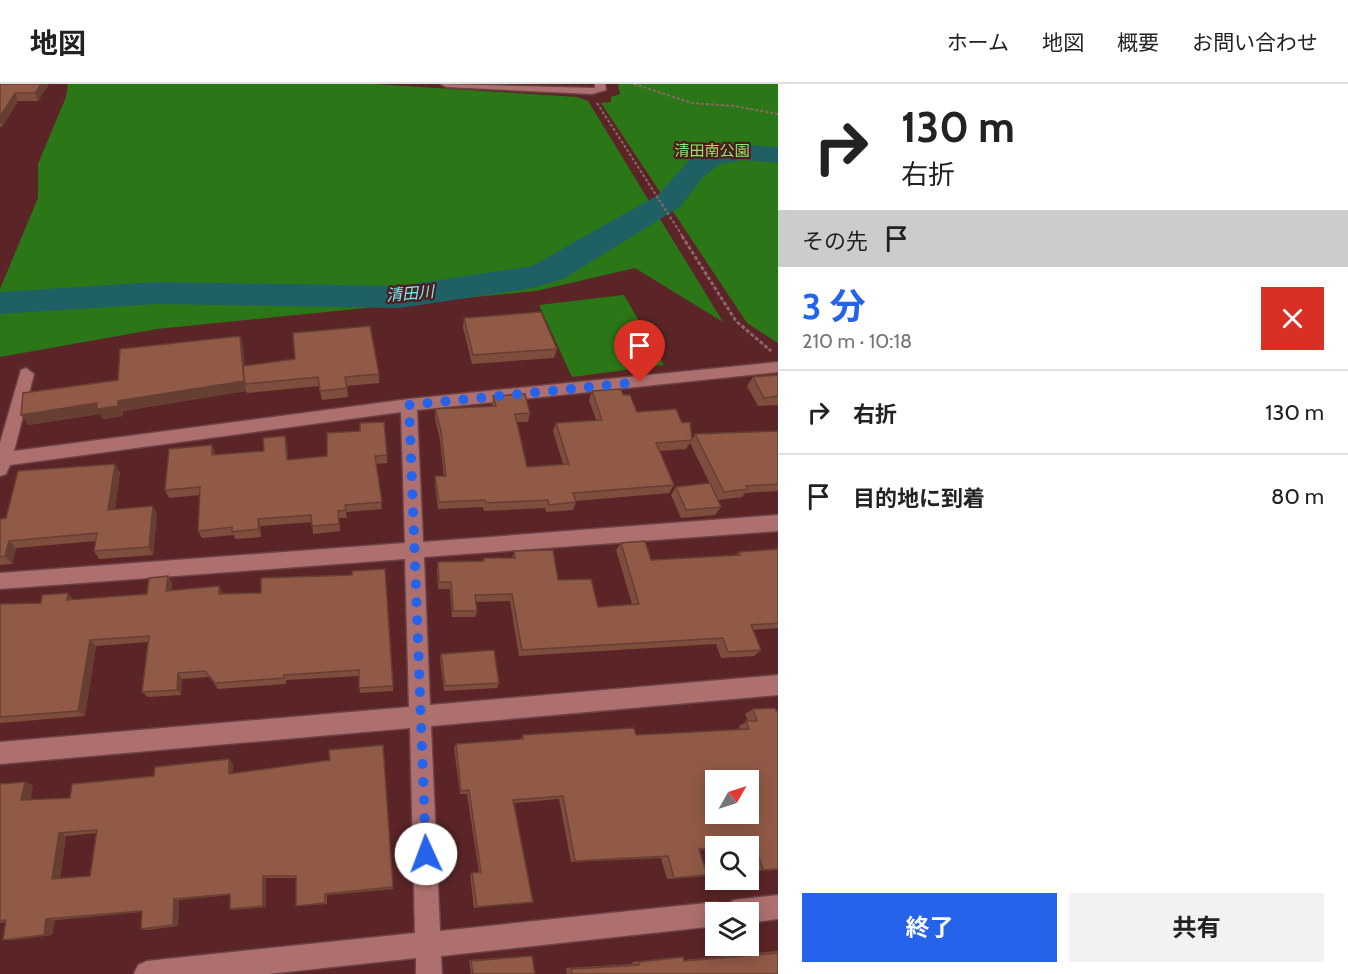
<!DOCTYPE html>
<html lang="ja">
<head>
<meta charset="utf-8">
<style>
  body { margin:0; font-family:Cabin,"Noto Sans JP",sans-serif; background:#f2f2f2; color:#222; height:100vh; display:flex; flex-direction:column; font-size:22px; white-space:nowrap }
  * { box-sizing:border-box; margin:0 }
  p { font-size:20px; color:#767676 }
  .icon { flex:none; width:33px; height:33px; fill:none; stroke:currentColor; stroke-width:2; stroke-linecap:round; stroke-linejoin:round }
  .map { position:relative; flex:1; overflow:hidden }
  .sheet { display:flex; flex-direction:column; background:#fff; width:570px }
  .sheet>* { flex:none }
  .hud { background:#fff; color:#222; overflow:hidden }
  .needle { width:39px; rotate:51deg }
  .controls { position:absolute; left:705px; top:686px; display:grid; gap:12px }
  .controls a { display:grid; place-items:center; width:54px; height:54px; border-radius:0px; background:#fff; box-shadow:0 3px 15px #0003; font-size:30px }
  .pin { position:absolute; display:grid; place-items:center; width:51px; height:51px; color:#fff; margin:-62px -26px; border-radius:50% 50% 50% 0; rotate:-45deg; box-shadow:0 0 6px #0007 }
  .pin .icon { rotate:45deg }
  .me { position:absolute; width:66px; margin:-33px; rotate:358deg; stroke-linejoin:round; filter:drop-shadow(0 0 4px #0008) }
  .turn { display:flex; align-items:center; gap:21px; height:126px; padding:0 24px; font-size:27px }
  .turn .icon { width:78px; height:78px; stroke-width:2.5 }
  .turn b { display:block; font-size:42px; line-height:51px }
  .then { display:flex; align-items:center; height:57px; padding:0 24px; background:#0003; gap:12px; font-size:22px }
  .round { display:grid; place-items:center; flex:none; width:63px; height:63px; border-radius:0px; background:#f2f2f2 }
  .overview { display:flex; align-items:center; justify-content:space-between; height:102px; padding:0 24px }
  h1 { font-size:36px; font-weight:700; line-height:45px; color:#2563eb }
  .primary-button { display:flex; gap:12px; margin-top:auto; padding:12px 24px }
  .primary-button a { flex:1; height:69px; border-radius:0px; background:#2563eb; color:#fff; font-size:24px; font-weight:700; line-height:69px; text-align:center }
  .primary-button a+a { background:#f2f2f2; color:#222 }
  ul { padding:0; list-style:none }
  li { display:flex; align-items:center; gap:18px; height:84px; padding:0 24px; border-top:2px solid #e0e0e0 }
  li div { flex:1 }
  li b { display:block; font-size:22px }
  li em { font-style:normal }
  header { display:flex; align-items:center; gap:36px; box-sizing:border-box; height:84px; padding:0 30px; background:#fff; border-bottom:2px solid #e0e0e0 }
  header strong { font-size:28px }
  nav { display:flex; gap:33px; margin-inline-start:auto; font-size:21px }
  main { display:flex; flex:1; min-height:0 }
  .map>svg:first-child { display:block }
  .green { fill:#2b7718 }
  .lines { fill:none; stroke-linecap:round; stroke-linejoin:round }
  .river { fill:#1e6064; fill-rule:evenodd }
  .minor-casing { stroke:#6b4245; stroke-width:3 }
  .path-far1 { stroke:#8d6667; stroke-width:2; stroke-dasharray:3 2; stroke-linecap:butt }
  .path { stroke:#8d6667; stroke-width:3; stroke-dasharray:4 2; stroke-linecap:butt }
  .minor { fill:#ad706f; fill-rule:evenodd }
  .wall { fill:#7d4d3d; fill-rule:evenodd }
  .shaded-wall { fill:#663f32 }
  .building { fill:#915a47; stroke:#663f32; stroke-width:1.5; fill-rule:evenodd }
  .route { stroke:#2563eb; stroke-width:10; stroke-dasharray:0 18 }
  .labels { text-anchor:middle; stroke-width:4.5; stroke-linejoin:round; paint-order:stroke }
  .far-park-label { font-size:15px; fill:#84ee6e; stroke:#4f1b1d }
  .far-water-label { font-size:16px; font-style:italic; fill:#6ef2f9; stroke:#4f1b1d }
</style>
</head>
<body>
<header>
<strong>地図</strong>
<nav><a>ホーム</a><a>地図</a><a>概要</a><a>お問い合わせ</a></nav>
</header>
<main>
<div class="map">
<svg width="778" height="890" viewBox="0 0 778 890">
  <rect width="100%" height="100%" fill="#5b2527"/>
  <path class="green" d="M68 0H374L577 13 588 17 723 238 635 184 536 207 157 245 0 273V205L38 114V80L66 13Z
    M618 0H778V259L747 239 601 19 611 18V13L620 10Z
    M624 211 664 281 572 293 539 221Z"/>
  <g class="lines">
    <path class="river" d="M732 60 778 63V79L744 76 720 80 703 93 680 123 563 195 533 204 400 224 157 220 0 230V208L157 198 400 202 532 182 658 111 691 74 711 65Z"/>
    <g class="minor-casing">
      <path id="minor" d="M441 0 592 4H595V0H605L606 6 592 10 446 3Z
        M778 278V288L417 326 423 458 778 431V447L424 473 430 621 778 591V611L431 642 440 847 716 818 725 821 734 816 778 811V835L748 839V828H716V842L441 872 442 890H416V874L268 890H134L138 881 147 877 415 849 410 644 0 680V658L409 623 405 475 0 505V489L405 459 401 328 10 381 6 390 0 392V359L21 286 26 284 34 290 14 367 409 315Z"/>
    </g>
    <path class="path-far1" d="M634 0 692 19 734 22 778 30
      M597 19 683 153"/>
    <path class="path" d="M682 152 736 237 771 267"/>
    <use href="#minor" class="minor"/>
  </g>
  <path class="wall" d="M0 0H49L38 17H18L2 43H0Z
    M464 234 557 265 554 274 472 280 463 243Z
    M240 252 243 262 244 282 379 290V299L347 302 348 313 322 316 319 302 247 309 246 307 123 327V332L103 335 100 330 28 341 118 296Z
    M778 291V321L758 322 747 302 753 293Z
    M592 307 623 311 637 328 682 339 692 356 695 350 778 347V407L745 409 742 413 718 416 721 423 715 431 681 434 671 411 676 403 710 400 690 359 686 365 660 367 674 401 669 409 576 417V418L573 426 546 428 545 424 484 427 483 423 438 425 435 401V392H444L440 356 435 334V325L492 322 493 312 530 329 528 338H517L527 383 563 380 553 347 556 339 596 336 589 316Z
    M287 360 288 376 387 371V379L376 380 382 425 346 428 347 434H339L340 447 313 450 312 438 261 442V453L235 455 234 451 202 454 198 447 200 411 169 414 165 406 212 361 215 371 264 367Z
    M120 388 115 425 157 430 153 471 99 475 94 467 96 457 16 464 12 480 0 481V435L6 434Z
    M621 459 651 476 736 471 739 468 778 465 777 462 778 461V544L753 546 761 566 754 572 721 574 716 560 519 572 510 517 476 518 477 527 475 533H452L450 505H438L437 485 438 478 483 477 484 474H512L514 467 598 523 632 520 616 466Z
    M168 492 172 499 171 506 219 502 223 510 393 602V607L360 609 359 592 286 596V600L218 605 209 593 182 595 181 611 148 613 142 608 148 558 96 562 85 632 0 639V520L41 519 147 510Z
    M441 570 499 599 497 604 444 607 440 575Z
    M753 625 778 627V786L754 787 748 771V762H716V766H700L707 791 699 793 667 795 661 774 571 778 559 715 514 719 533 818 474 824 470 791 472 789 479 788 467 710H460L454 664 456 660 520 655 523 651H636L740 646 739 642 748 637 745 630Z
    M383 661 393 805 327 811V820L298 822H296V794H266V823L233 826 230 825V811L179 816 178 842 147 846 141 845 142 828 55 836 52 851 12 856H3L6 838 0 839V700L33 701 30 716 70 714 154 692 233 679 232 689 330 676ZM97 749 90 792 60 794 66 752Z
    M778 867V890H567L566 884 633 880 632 878 675 873H683L684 876Z
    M528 872H532L535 890H471L469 876Z"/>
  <path class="shaded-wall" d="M41 0H49L38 17 35 9Z
    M15 9 18 17 2 43 0 38V33Z
    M240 252 243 262 246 300H245L246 307 123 327V332L103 335 100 330 28 341 21 331 97 319 118 317Z
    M285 352 287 360 288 384 287 376Z
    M212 361 215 369V379L212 371Z
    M115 380 120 388 114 434 108 426Z
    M153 422 157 430 153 471 149 463Z
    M258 435 261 442V453L259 445Z
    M9 457 16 464 12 480 5 472Z
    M168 492 172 499 171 514 166 507Z
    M219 502 223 509 222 517 219 510Z
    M68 509 74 516H67Z
    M90 556 96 562 85 632 78 627Z
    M178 589 182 595 181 611 177 606Z
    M229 675 233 679 232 693 229 690Z
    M25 698 33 701 30 720 21 716Z
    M59 749 66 752 60 796 52 795Z
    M263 792 266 794V823L263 822Z
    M174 815 179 816 178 842 173 841Z
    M46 835 55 836 52 851H44Z"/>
  <path class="building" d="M0 0H41L35 9H15L0 33Z
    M541 228 557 265 473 271 464 234Z
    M370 242 379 290 345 293 347 304 320 307 318 293 245 300 243 282 295 275 293 249Z
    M240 252 244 297 118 317V322L97 325V319L21 331 23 309 118 296 120 265Z
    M778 291V312L764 314 753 293Z
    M621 305 623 311H630L637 328 676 325 682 339 690 338 692 356 656 359 674 401 573 409 576 418 549 421 548 416 486 419 485 416 439 418 435 392H446L441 347 435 325 496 322 493 312 525 310 530 329 515 330 527 383 569 380 556 339 602 336 592 307Z
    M384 338 387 371 375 372 382 418 345 421 346 426 338 427 339 440 312 442 311 431 258 435 259 445 232 448V443L198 447 200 403 165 406 169 365 212 361V371L264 367 263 354 285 352 287 376 327 372V349L360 347V339Z
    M778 347V400L746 402 748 405 724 408 695 350Z
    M115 380 108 426 153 422 149 463 94 467 97 449 9 457 5 472 0 473V435L6 434 18 387Z
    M710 399 721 423 686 426 676 403Z
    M645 457 651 476 740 471 739 468 778 465V539L751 541 761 566 728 568 723 554 522 566 512 510 475 511 477 527H453L451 498H439L438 478 484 477V474H515L514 467 553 466 558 496 591 495 598 523 639 520 621 459Z
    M385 485 393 602 359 604V586L284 591V594L215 599 205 587 178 589 177 606 142 608 149 552 90 556 78 627 0 633V520L41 519 42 511 68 509 67 516 147 510 149 494 168 492 166 507 219 502V510L261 509V494L352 491V487Z
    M494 566 499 599 445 602 441 570Z
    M775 624 776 627H778V785L763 786 755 762H716V764L699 765 707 791 674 794 668 772 575 777 563 712 513 716 533 818 477 823 472 789 481 788 469 706 461 707 456 660 523 655V651L634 644 636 651 749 645 746 637H757L753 625ZM716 696H748V729H716Z
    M383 661 393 803 325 810V819L296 822V792H263V822L230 825V810L174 815 173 841 141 845 142 827 46 835 44 851 3 856 6 836 0 837V700L25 698 21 716 70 714 72 700 154 692 155 683 229 675V690L330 676 329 666ZM97 746 90 792 52 795 59 749Z
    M778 869V890H572L571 885 639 881V878L683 873 684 877Z
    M532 872 535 890H473L471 877Z"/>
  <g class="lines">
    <path class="route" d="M426 770 409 321 640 298"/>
  </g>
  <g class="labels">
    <g class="far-park-label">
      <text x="712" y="72">清田南公園</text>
    </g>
    <g class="far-water-label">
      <text transform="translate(410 209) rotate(-5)" y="6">清田川</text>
    </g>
  </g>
</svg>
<div class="controls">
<a><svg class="needle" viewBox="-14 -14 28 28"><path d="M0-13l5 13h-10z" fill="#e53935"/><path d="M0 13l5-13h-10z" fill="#767676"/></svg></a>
<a><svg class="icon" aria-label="search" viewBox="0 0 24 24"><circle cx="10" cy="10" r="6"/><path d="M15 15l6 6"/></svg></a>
<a><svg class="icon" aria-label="layers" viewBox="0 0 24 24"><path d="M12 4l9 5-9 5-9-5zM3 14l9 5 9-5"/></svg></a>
</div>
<div class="pin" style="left:640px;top:298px;background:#d93025"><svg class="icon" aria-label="arrive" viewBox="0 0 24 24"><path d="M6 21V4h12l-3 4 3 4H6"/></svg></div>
<svg class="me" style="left:426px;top:770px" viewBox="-20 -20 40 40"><circle r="19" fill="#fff"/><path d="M0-13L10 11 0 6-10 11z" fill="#2563eb"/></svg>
</div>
<section class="sheet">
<div class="hud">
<div class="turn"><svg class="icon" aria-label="right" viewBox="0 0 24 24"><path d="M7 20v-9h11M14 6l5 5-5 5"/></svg><div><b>130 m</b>右折</div></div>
<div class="then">その先<svg class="icon" aria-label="arrive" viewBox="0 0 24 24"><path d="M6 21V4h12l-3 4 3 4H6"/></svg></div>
</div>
<div class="overview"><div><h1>3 分</h1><p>210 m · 10:18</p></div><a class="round" style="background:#d93025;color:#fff"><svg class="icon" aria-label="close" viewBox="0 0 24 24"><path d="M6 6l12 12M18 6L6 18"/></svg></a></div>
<ul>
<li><svg class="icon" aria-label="right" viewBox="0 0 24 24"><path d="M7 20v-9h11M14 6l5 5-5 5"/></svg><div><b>右折</b></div><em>130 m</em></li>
<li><svg class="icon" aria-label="arrive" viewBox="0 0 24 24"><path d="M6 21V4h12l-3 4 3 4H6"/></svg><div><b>目的地に到着</b></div><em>80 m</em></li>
</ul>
<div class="primary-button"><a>終了</a><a>共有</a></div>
</section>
</main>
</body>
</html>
